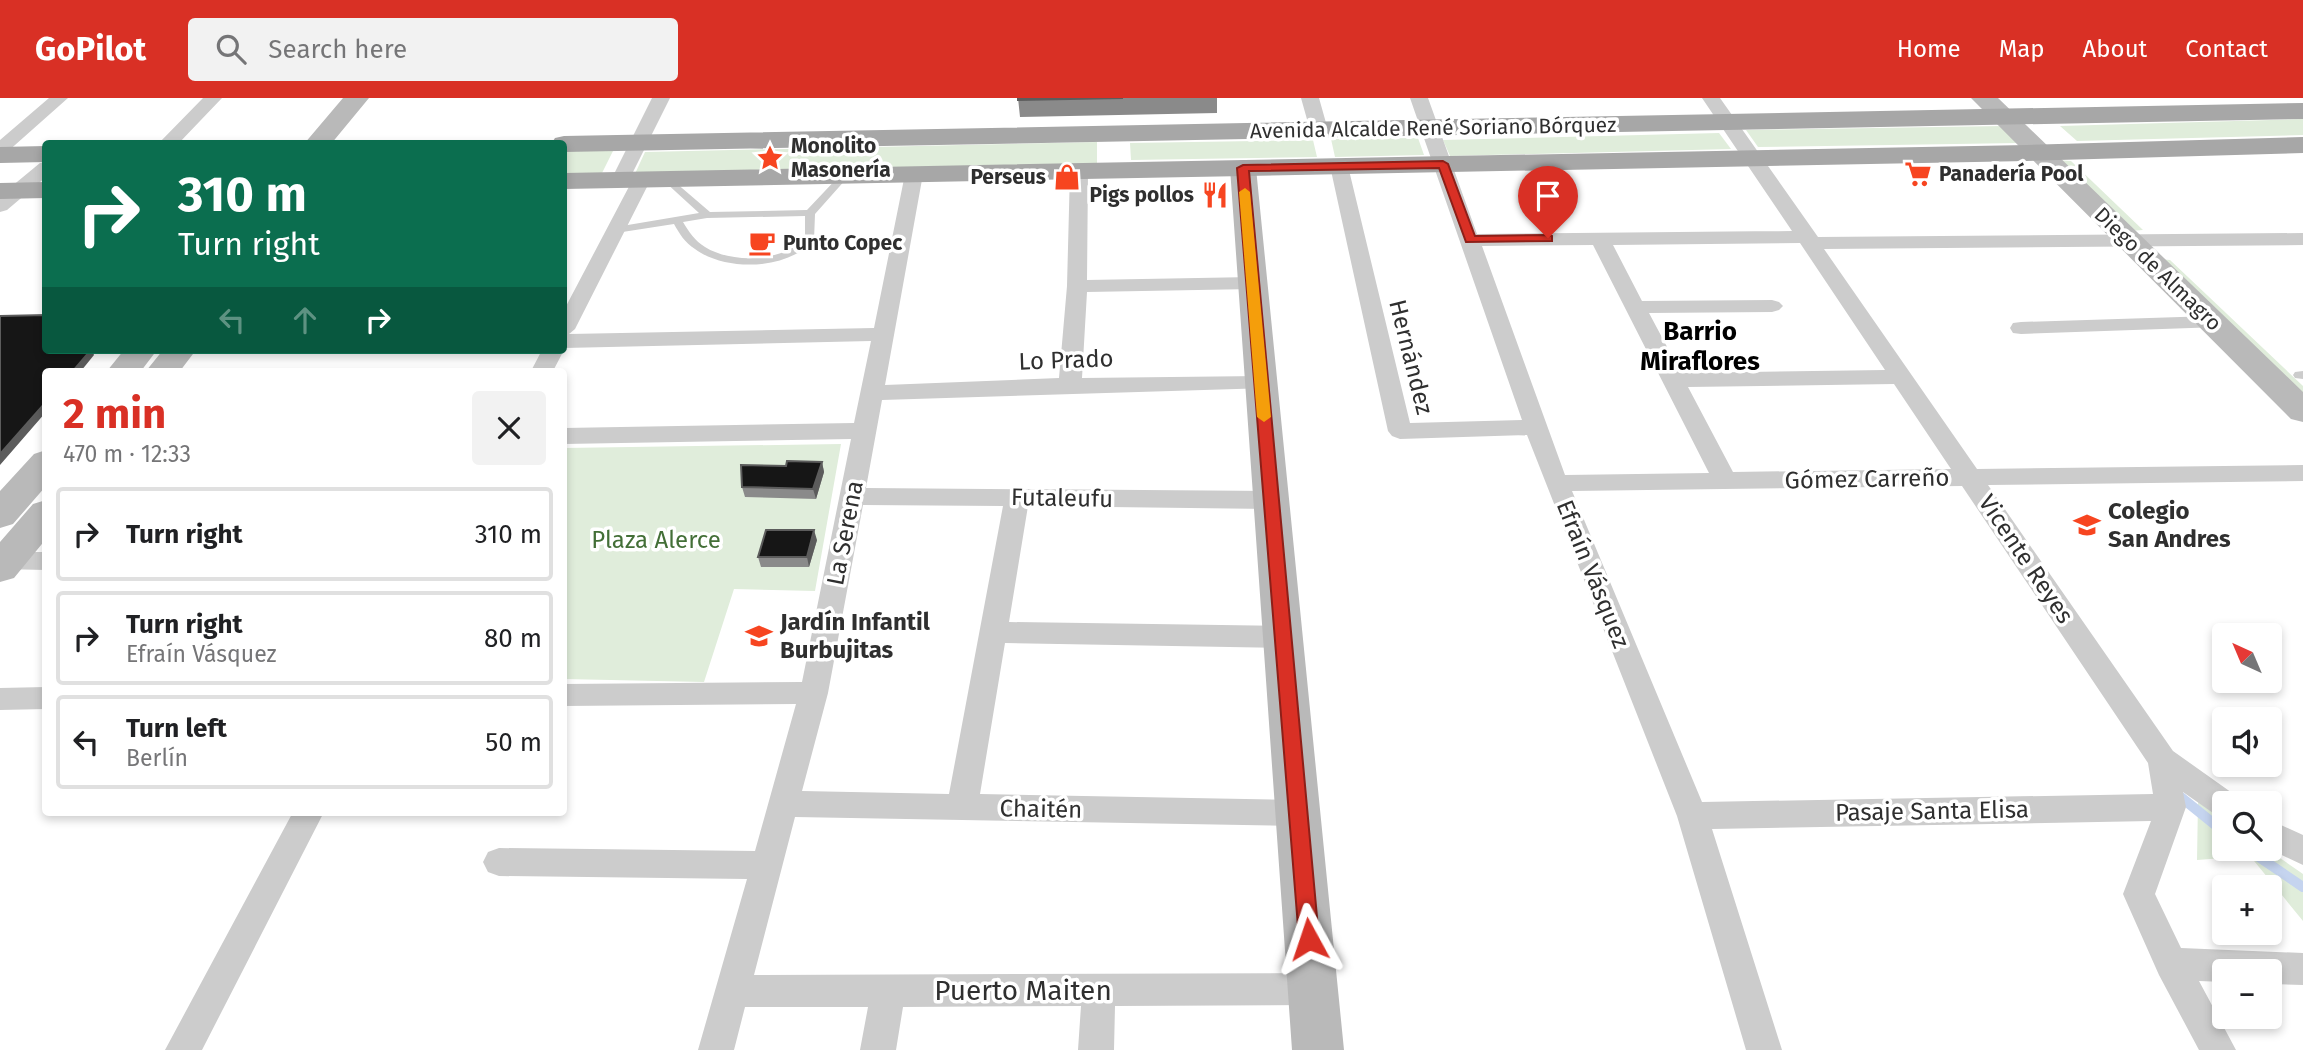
<!DOCTYPE html>
<html lang="en">
<head>
<meta charset="utf-8">
<style>
  body { margin:0; font-family:"Fira Sans",sans-serif; background:#f2f2f2; color:#202124; height:100vh; display:flex; flex-direction:column; font-size:26px; white-space:nowrap }
  * { box-sizing:border-box; margin:0 }
  p { font-size:23px; color:#757577 }
  .icon { flex:none; width:38px; height:38px; fill:none; stroke:currentColor; stroke-width:2; stroke-linecap:round; stroke-linejoin:round }
  .map { position:relative; flex:1; overflow:hidden }
  .drawer { position:absolute; left:42px; top:270px; width:525px; height:448px; display:flex; flex-direction:column; background:#fff; border-radius:7px; box-shadow:0 4px 10px #0003 }
  .drawer>* { flex:none }
  .hud { position:absolute; left:42px; top:42px; width:525px; height:214px; border-radius:7px; box-shadow:0 4px 10px #0003; background:#0b6e4f; color:#fff; overflow:hidden }
  .needle { width:46px; rotate:316deg }
  .controls { position:absolute; left:2212px; top:525px; display:grid; gap:14px }
  .controls a { display:grid; place-items:center; width:70px; height:70px; border-radius:7px; background:#fff; box-shadow:0 4px 10px #0003; font-size:35px }
  .pin { position:absolute; display:grid; place-items:center; width:60px; height:60px; color:#fff; margin:-72px -30px; border-radius:50% 50% 50% 0; rotate:-45deg; box-shadow:0 0 7px #0007 }
  .pin .icon { rotate:45deg }
  .me { position:absolute; width:77px; margin:-38px; rotate:355deg; stroke-linejoin:round; filter:drop-shadow(0 0 5px #0008) }
  .turn { display:flex; align-items:center; gap:24px; height:147px; padding:0 21px; font-size:32px }
  .turn .icon { width:91px; height:91px; stroke-width:2.5 }
  .turn b { display:block; font-size:49px; line-height:60px }
  .lanes { display:flex; align-items:center; height:66px; padding:0 21px; background:#0003; justify-content:center; gap:35px; direction:ltr }
  .lanes .off { opacity:.35 }
  .round { display:grid; place-items:center; flex:none; width:74px; height:74px; border-radius:7px; background:#f2f2f2 }
  .headline { display:flex; align-items:center; justify-content:space-between; height:119px; padding:0 21px }
  h1 { font-size:42px; font-weight:700; line-height:52px; color:#d93025 }
  ul { padding:0; list-style:none }
  li { display:flex; align-items:center; gap:21px; height:94px; margin:0 14px 10px; padding:0 7px; border:4px solid #e0e0e0; border-radius:7px }
  li div { flex:1 }
  li b { display:block; font-size:26px }
  li em { font-style:normal }
  header { display:flex; align-items:center; gap:42px; box-sizing:border-box; height:98px; padding:0 35px; background:#d93025; color:#fff }
  header strong { font-size:33px }
  nav { display:flex; gap:38px; margin-inline-start:auto; font-size:24px }
  .search { width:490px; height:63px; background:#f2f2f2; display:flex; align-items:center; gap:18px; box-sizing:border-box; padding:0 24px; border-radius:7px; color:#757577; font-size:26px }
  .map>svg:first-child { display:block }
  .green { fill:#e0eddb }
  .lines { fill:none; stroke-linecap:round; stroke-linejoin:round }
  .stream { stroke:#c5d4ef; stroke-width:10 }
  .lane { fill:#ccc; fill-rule:evenodd }
  .street { fill:#ccc; fill-rule:evenodd }
  .secondary { fill:#b9b9b9; fill-rule:evenodd }
  .primary { fill:#a7a7a7; fill-rule:evenodd }
  .wall { fill:#8a8a8a }
  .shaded-wall { fill:#5c5c5c }
  .building { fill:#161616; stroke:#5c5c5c; stroke-width:2 }
  .route { fill:#d93025; stroke:#8d1f18; stroke-width:2 }
  .slow { fill:#f59e0b }
  .labels { text-anchor:middle; stroke-width:7; stroke-linejoin:round; paint-order:stroke }
  .far-street-label { font-size:21px; fill:#2f2f2f; stroke:#fff }
  .far-poi-label { font-size:21px; font-weight:bold; fill:#2f2f2f; stroke:#fff; text-anchor:start }
  .street-label { font-size:24px; fill:#2f2f2f; stroke:#fff }
  .poi-label { font-size:24px; font-weight:bold; fill:#2f2f2f; stroke:#fff; text-anchor:start }
  .park-label { font-size:24px; fill:#436f37; stroke:#fff }
  .neighbourhood-label { font-size:26px; font-weight:bold; fill:#000; stroke:#fff }
  .near-street-label { font-size:28px; fill:#2f2f2f; stroke:#fff }
</style>
</head>
<body>
<header>
<strong>GoPilot</strong>
<div class="search"><svg class="icon" aria-label="search" viewBox="0 0 24 24"><circle cx="10" cy="10" r="6"/><path d="M15 15l6 6"/></svg>Search here</div>
<nav><a>Home</a><a>Map</a><a>About</a><a>Contact</a></nav>
</header>
<div class="map">
<svg width="2303" height="952" viewBox="0 0 2303 952">
  <rect width="100%" height="100%" fill="#fff"/>
  <path class="green" d="M2303 21V37L2077 43 2060 28Z
    M2002 28 2019 45 1758 49 1746 32Z
    M1719 35 1731 51 1450 58 1443 42Z
    M1418 40 1424 57 1335 59 1331 41Z
    M1313 42 1317 59 1131 62 1130 45Z
    M1097 44V67L634 78 645 54Z
    M614 51 600 79 564 80V52Z
    M2055 62 2071 63 2143 132 2128 133Z
    M2159 161 2170 162 2303 288V305Z
    M841 346 815 493 734 491 704 584 564 581V350Z
    M2198 704 2224 722V751H2267L2303 776V823L2250 758 2197 762Z"/>
  <g class="lines">
    <path class="stream" d="M2177 696 2224 734
      M2247 751 2303 789"/>
    <path class="lane" d="M844 75 849 78 847 80 815 116 814 142C788 172 726 174 695 151 685 145 679 135 674 126L616 135 611 132 616 129 699 115 664 83V79L668 78 710 114 807 112 841 76ZM805 118V140C783 164 732 166 705 149 695 143 689 134 683 124L707 120Z
      M93 252H111L105 256 95 255Z
      M2303 273V281L2295 280 2293 277 2295 274Z"/>
    <path class="street" d="M49 0H68L6 55 0 56V42Z
      M203 0H222L178 46H158Z
      M652 0H670L629 82 620 88 613 86 611 82Z
      M1301 0H1319L1328 32 1325 36H1313L1310 32Z
      M1410 0H1428L1477 136 1792 133 1702 0H1720L1818 139 2303 135V147L1824 151 1977 371 2303 367V383L1988 387 2173 653 2235 697 2239 705H2224V719L2213 715 2183 694 2186 709 2155 796 2181 850 2303 855V887L2270 886V873H2224V884L2199 883 2236 952H2199L2159 877 2123 796 2151 723 1712 731 1782 952H1746L1677 718 1527 337 1400 341 1392 338 1388 333 1330 68 1339 62 1348 68 1410 325 1522 322ZM1800 145 1885 272 1681 275 1649 215 1772 214 1779 212 1783 208 1779 204 1772 202 1642 203 1613 147ZM1593 147 1709 375 1565 377 1482 148ZM1894 286 1951 371 1733 374 1688 289ZM1962 388 2148 665 2153 696 1702 704 1572 393Z
      M46 64V79L7 112 0 114V98L40 65Z
      M1079 67 1088 73 1087 182 1253 179 1260 181 1263 185 1260 189 1253 191 1087 194 1082 280 1261 278 1269 280 1272 285 1269 290 882 302 866 390 1271 393 1280 396 1283 402 1280 408 1271 411 1028 408 1009 524 1283 528 1293 532 1297 539 1293 546 1283 550 1005 545 980 696 1298 702 1309 706 1313 715 1309 724 1298 728 795 719 754 877 1313 875 1325 879 1330 891 1325 903 1313 907 1115 908 1114 952H1078L1081 908 903 909 896 952H860L868 909H745L734 952H698L747 781 499 778 488 774 483 764 488 754 499 750 755 753 796 606 564 608V586L802 584 851 341 564 346V330L854 325 871 243 564 250V212L633 81 642 75 651 81 575 231 569 236 874 230 905 76 914 70 923 76 885 287 1059 280 1067 188 1070 73ZM863 407 1003 408 949 696 802 693 828 595Z
      M2212 218 2220 219 2223 224 2220 229 2021 236 2013 235 2010 230 2013 225 2021 224Z
      M542 252H564L553 273H531Z
      M6 454H46V472L0 471V455Z
      M46 589V611L0 612V590Z
      M293 714H324L202 952H165Z
      M2270 722 2303 737V767L2269 751Z"/>
    <path class="secondary" d="M343 0H369L331 46H304Z
      M1971 0H1998L2303 294V324L2291 321Z
      M1243 62 1253 64 1256 70 1344 952H1292L1230 70 1233 64Z
      M124 252H157L141 273H107Z
      M163 252H196L180 273H146Z
      M46 352V388L13 426 0 430V393L34 356Z
      M46 402V441L14 480 0 484V444L33 406Z"/>
    <path class="primary" d="M2303 5V21L564 54V46H551L555 40 564 38Z
      M2303 39V55L2027 63 564 91V75L2027 47Z
      M46 48V64L0 65V49Z
      M46 84V100L0 101V85Z"/>
  </g>
  <path class="wall" d="M1018 0H1217V15L1020 19Z
    M822 364 824 374 816 401 745 399 742 389Z
    M817 442 809 469H761L758 459Z"/>
  <path class="shaded-wall" d="M91 252H92L94 257 81 273H73Z
    M46 304V314L0 367V356Z
    M822 364 824 374 816 401 813 391Z
    M814 432 817 442 809 469 807 459Z"/>
  <path class="building" d="M1018 0H1123L1018 2Z
    M46 217V252H91L73 273H46V304L0 356V218Z
    M787 363 822 364 813 391 742 389 741 367 786 368Z
    M766 432H814L807 459H758Z"/>
  <path class="route" d="M1443 63 1448 66 1475 138 1548 137 1552 138V143L1466 144 1439 70 1249 73 1319 841 1316 848 1309 850 1302 848 1299 841 1237 70 1243 67Z"/>
  <path class="slow" d="M1245 90 1250 94 1271 319 1264 324 1257 319 1239 94Z"/>
  <defs>
    <g id="sight-bare" transform="scale(2.1)"><path d="M0-6L1.8-2.2L6-1.7L2.9 1.2L3.7 5.4L0 3.3L-3.7 5.4L-2.9 1.2L-6-1.7L-1.8-2.2Z" fill="#f74520" stroke="#fff" stroke-width="2.5" paint-order="stroke"/></g>
    <g id="supermarket-bare" transform="scale(2.1)"><path d="M-6-5.5h2.5l.6 2H6L4.5 2H-2.5L-4.4-4H-6ZM-1.5 3.2a1.3 1.3 0 1 0 .1 0ZM3 3.2a1.3 1.3 0 1 0 .1 0Z" fill="#f74520" stroke="#fff" stroke-width="2.5" paint-order="stroke"/></g>
    <g id="shop-bare" transform="scale(2.1)"><path d="M-5-2.5h2.3a2.7 3.5 0 0 1 5.4 0H5L5.5 6h-11ZM-1.5-2.5h3a1.5 2.3 0 0 0-3 0Z" fill="#f74520" stroke="#fff" stroke-width="2.5" paint-order="stroke"/></g>
    <g id="restaurant-bare" transform="scale(2.1)"><path d="M-5-6h1v4h1v-4h1v4h1v-4h1v5L-1.5 .5V6h-2V.5L-5-1ZM5-6V6H3V1.5H1.5Q1.5-4 5-6Z" fill="#f74520" stroke="#fff" stroke-width="2.5" paint-order="stroke"/></g>
    <g id="cafe-bare" transform="scale(2.1)"><path d="M-5.5-4.5H6V0H3Q3 3.5 0 3.5H-2.5Q-5.5 3.5-5.5 0ZM3-3.2v2h1.7v-2ZM-6 4.5H4V6H-6Z" fill="#f74520" stroke="#fff" stroke-width="2.5" paint-order="stroke"/></g>
    <g id="school-bare" transform="scale(2.1)"><path d="M0-5L7-2L0 1L-7-2ZM-4 1L0 2.5L4 1V4Q0 6-4 4Z" fill="#f74520" stroke="#fff" stroke-width="2.5" paint-order="stroke"/></g>
  </defs>
  <g fill-rule="evenodd">
    <use href="#sight-bare" x="770" y="60"/>
    <use href="#supermarket-bare" x="1918" y="76"/>
    <use href="#shop-bare" x="1067" y="79"/>
    <use href="#restaurant-bare" x="1215" y="97"/>
    <use href="#cafe-bare" x="762" y="145"/>
    <use href="#school-bare" x="2087" y="427"/>
    <use href="#school-bare" x="759" y="538"/>
  </g>
  <g class="labels">
    <g class="far-street-label">
      <text transform="translate(1433 30) rotate(-1)" y="7">Avenida Alcalde René Soriano Bórquez</text>
      <text transform="translate(2158 171) rotate(44)" y="7">Diego de Almagro</text>
    </g>
    <g class="far-poi-label">
      <text x="791" y="55">Monolito<tspan x="791" dy="24">Masonería</tspan></text>
      <text x="1939" y="83">Panadería Pool</text>
      <text x="1046" y="86" text-anchor="end">Perseus</text>
      <text x="1194" y="104" text-anchor="end">Pigs pollos</text>
      <text x="783" y="152">Punto Copec</text>
    </g>
    <g class="street-label">
      <text transform="translate(1411 259) rotate(76)" y="8">Hernández</text>
      <text transform="translate(1066 262) rotate(-2)" y="8">Lo Prado</text>
      <text transform="translate(1867 381) rotate(-1)" y="8">Gómez Carreño</text>
      <text transform="translate(1062 400) rotate(1)" y="8">Futaleufu</text>
      <text transform="translate(845 435) rotate(-79)" y="8">La Serena</text>
      <text transform="translate(2026 461) rotate(56)" y="8">Vicente Reyes</text>
      <text transform="translate(1593 476) rotate(68)" y="8">Efraín Vásquez</text>
      <text transform="translate(1041 711) rotate(1)" y="8">Chaitén</text>
      <text transform="translate(1932 713) rotate(-1)" y="8">Pasaje Santa Elisa</text>
    </g>
    <g class="poi-label">
      <text x="2108" y="421">Colegio<tspan x="2108" dy="28">San Andres</tspan></text>
      <text x="780" y="532">Jardín Infantil<tspan x="780" dy="28">Burbujitas</tspan></text>
    </g>
    <g class="park-label">
      <text x="656" y="450">Plaza Alerce</text>
    </g>
    <g class="neighbourhood-label">
      <text x="1700" y="242">Barrio<tspan x="1700" dy="30">Miraflores</tspan></text>
    </g>
    <g class="near-street-label">
      <text x="1023" y="902">Puerto Maiten</text>
    </g>
  </g>
</svg>
<div class="controls">
<a><svg class="needle" viewBox="-14 -14 28 28"><path d="M0-13l5 13h-10z" fill="#e53935"/><path d="M0 13l5-13h-10z" fill="#757577"/></svg></a>
<a><svg class="icon" aria-label="sound" viewBox="0 0 24 24"><path d="M4 9h4l5-4v14l-5-4H4zM17 9q2 3 0 6"/></svg></a>
<a><svg class="icon" aria-label="search" viewBox="0 0 24 24"><circle cx="10" cy="10" r="6"/><path d="M15 15l6 6"/></svg></a>
<a>+</a>
<a>−</a>
</div>
<div class="pin" style="left:1548px;top:140px;background:#d93025"><svg class="icon" aria-label="arrive" viewBox="0 0 24 24"><path d="M6 21V4h12l-3 4 3 4H6"/></svg></div>
<svg class="me" style="left:1309px;top:841px" viewBox="-20 -20 40 40"><path d="M0-17L14 15 0 8-14 15z" fill="#d93025" stroke="#fff" stroke-width="4"/></svg>
<div class="hud">
<div class="turn"><svg class="icon" aria-label="right" viewBox="0 0 24 24"><path d="M7 20v-9h11M14 6l5 5-5 5"/></svg><div><b>310 m</b>Turn right</div></div>
<div class="lanes"><svg class="icon off" aria-label="left" viewBox="0 0 24 24"><path d="M17 20v-9H6M10 6l-5 5 5 5"/></svg><svg class="icon off" aria-label="ahead" viewBox="0 0 24 24"><path d="M12 20V5M6 11l6-6 6 6"/></svg><svg class="icon" aria-label="right" viewBox="0 0 24 24"><path d="M7 20v-9h11M14 6l5 5-5 5"/></svg></div>
</div>
<section class="drawer">
<div class="headline"><div><h1>2 min</h1><p>470 m · 12:33</p></div><a class="round"><svg class="icon" aria-label="close" viewBox="0 0 24 24"><path d="M6 6l12 12M18 6L6 18"/></svg></a></div>
<ul>
<li><svg class="icon" aria-label="right" viewBox="0 0 24 24"><path d="M7 20v-9h11M14 6l5 5-5 5"/></svg><div><b>Turn right</b></div><em>310 m</em></li>
<li><svg class="icon" aria-label="right" viewBox="0 0 24 24"><path d="M7 20v-9h11M14 6l5 5-5 5"/></svg><div><b>Turn right</b><p>Efraín Vásquez</p></div><em>80 m</em></li>
<li><svg class="icon" aria-label="left" viewBox="0 0 24 24"><path d="M17 20v-9H6M10 6l-5 5 5 5"/></svg><div><b>Turn left</b><p>Berlín</p></div><em>50 m</em></li>
</ul>
</section>
</div>
</body>
</html>
